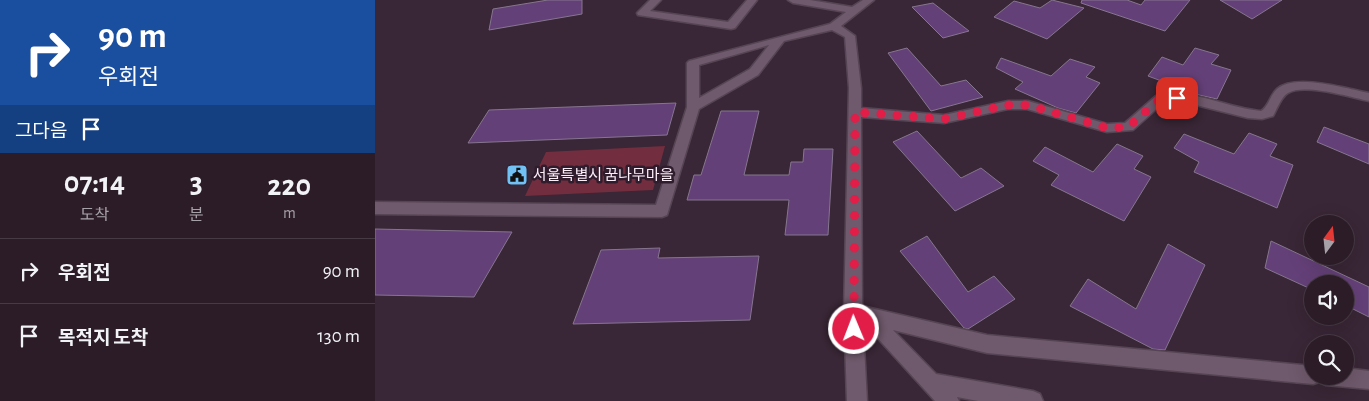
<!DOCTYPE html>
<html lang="ko">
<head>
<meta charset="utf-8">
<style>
  body { margin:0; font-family:"Alegreya Sans","Noto Sans KR",sans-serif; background:#332530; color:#f1f3f6; height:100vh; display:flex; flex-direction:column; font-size:19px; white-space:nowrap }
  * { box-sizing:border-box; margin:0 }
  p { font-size:16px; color:#a6a1a8 }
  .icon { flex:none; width:28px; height:28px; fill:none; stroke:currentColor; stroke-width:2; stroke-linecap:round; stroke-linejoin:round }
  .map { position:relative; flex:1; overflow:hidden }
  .side { display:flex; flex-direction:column; background:#2b1c28; width:375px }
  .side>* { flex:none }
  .hud { background:#1a4fa0; color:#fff; overflow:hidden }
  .needle { width:32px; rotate:15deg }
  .tools { position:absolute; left:929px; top:215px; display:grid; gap:10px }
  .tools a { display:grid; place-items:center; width:50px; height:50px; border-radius:50%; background:#2b1c28; box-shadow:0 5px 20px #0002,0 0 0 1px #473a45; font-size:25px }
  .pin { position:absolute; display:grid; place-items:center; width:42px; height:42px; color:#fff; margin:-21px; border-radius:10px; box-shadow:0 2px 8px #0006 }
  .me { position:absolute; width:55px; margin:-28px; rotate:359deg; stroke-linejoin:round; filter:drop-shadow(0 0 4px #0008) }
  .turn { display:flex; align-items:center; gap:18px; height:105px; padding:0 15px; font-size:22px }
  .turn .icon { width:65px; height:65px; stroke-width:2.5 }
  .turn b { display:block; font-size:35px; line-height:42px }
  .then { display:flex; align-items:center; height:48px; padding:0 15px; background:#0003; gap:10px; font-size:19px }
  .eta { display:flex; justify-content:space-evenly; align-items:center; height:85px; text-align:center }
  .eta b { font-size:30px; font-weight:600; line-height:35px }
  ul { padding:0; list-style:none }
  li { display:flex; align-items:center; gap:15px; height:65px; padding:0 15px; border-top:1px solid #473a45 }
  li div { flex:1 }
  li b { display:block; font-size:19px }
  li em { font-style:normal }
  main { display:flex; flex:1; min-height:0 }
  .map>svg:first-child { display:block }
  .green { fill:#722e3e }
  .building { fill:#644078; stroke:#85768e }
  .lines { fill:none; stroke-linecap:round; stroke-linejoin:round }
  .minor-casing { stroke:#554453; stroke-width:3 }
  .minor { fill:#6f596c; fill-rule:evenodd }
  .route { stroke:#e11d48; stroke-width:9; stroke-dasharray:0 16.2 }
  .labels { text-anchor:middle; stroke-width:5; stroke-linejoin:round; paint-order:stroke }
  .poi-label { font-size:15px; fill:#fbeef9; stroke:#2f1c2c; text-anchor:start }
</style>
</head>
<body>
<main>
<section class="side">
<div class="hud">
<div class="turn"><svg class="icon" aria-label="right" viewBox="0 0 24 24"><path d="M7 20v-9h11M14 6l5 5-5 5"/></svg><div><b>90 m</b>우회전</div></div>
<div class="then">그다음<svg class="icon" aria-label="arrive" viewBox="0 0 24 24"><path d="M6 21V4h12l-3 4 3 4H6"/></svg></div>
</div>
<div class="eta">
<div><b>07:14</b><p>도착</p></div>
<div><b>3</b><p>분</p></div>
<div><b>220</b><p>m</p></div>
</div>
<ul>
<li><svg class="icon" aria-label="right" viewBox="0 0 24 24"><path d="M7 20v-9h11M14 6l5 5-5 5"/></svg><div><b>우회전</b></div><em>90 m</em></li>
<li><svg class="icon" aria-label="arrive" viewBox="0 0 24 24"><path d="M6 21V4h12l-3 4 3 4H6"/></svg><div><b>목적지 도착</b></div><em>130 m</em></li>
</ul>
</section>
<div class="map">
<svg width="994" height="401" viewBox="0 0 994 401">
  <rect width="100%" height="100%" fill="#392636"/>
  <path class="green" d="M290 146 278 190 150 196 171 152Z"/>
  <path class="building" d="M173 0H207V14L114 30 118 9Z
    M677 0 709 8 672 39 619 17 639 1 665 8Z
    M707 0H752L766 5 770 0H815L790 31 706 3Z
    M845 0H907L877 19Z
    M558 3 594 31 568 38 537 7Z
    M532 48 566 86 591 80 608 97 556 111 513 53Z
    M820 48 844 55 836 64 856 70 842 99 824 95 773 76 787 57 808 65Z
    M626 58 676 76 695 59 720 67 711 77 725 83 701 113 683 108 640 89 648 82 621 68Z
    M301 103 292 135 93 143 114 110Z
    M346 111H384L369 175H414L416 162H428L429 149H458L453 235H410L414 200H312L319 175H326Z
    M949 127 994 144V164L942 142Z
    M542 131 586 178 606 168 629 186 580 211 518 142Z
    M874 133 902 144 895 156 918 165 902 208 819 172 824 162 799 148 809 134 859 154Z
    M742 144 768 156 759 169 776 177 749 221 676 185 684 175 658 161 670 147 718 172Z
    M0 229 137 232 99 297 0 295Z
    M552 236 593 292 619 276 640 299 593 329 589 328 525 251Z
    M896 241 994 287V317L970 305V284H938V290L890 268Z
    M793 244 830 265 790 350 778 349 695 306 713 279 761 309Z
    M285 248 283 258 384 256 375 320 198 324 226 250Z"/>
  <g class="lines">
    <g class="minor-casing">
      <path id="minor" d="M275 0H286L275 11 353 22 372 0H382L360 28 356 29 263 15 262 13Z
        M413 0H435L477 7 488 0H499L466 26 480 36 486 88V108L569 115 633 101H653L732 124 750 123 781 96C815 87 852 108 886 111 894 106 895 95 902 89 920 73 973 89 994 93V101C975 97 929 83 913 93 906 97 902 109 898 116L887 119 873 118 821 105 802 102 788 103 758 130 732 132 652 109H633L569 123 486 117 487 306 612 335 938 366V376H970V368L994 371V389L951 385 944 382 938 384 612 353 518 330 561 374 658 391 665 394 668 401H603L582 397 584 401H560L497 332 488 327 492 401H472L469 312 474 88 470 37 457 30 409 41 383 75 324 109 292 215 287 217 0 214V202L281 205 312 107V63L314 61 455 24 471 12 418 3ZM394 45 375 69 324 98V65Z"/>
    </g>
    <use href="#minor" class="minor"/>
  </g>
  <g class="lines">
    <path class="route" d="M479 329 480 112 569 119 633 105H653L732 128 753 127 785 99 802 98"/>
  </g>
  <defs>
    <g id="civic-square" transform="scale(1.125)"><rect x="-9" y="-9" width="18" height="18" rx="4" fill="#71c1f5" stroke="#2f1c2c"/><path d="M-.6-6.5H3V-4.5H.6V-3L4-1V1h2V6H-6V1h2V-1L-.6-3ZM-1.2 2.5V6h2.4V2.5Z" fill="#111"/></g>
  </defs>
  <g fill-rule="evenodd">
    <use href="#civic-square" x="142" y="175"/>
  </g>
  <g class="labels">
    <g class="poi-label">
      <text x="158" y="180">서울특별시 꿈나무마을</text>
    </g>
  </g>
</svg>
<div class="tools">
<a><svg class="needle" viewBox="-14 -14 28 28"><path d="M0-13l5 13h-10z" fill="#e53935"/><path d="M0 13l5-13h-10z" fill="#a6a1a8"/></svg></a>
<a><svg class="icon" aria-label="sound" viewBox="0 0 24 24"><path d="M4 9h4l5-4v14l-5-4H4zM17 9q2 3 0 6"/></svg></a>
<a><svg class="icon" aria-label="search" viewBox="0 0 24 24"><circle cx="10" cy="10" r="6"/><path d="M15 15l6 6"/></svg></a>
</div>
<div class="pin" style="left:802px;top:98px;background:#d93025"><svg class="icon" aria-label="arrive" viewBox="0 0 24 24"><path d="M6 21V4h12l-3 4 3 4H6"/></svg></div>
<svg class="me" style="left:479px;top:329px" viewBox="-20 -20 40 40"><circle r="17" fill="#e11d48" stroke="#fff" stroke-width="3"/><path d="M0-11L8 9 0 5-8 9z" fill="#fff"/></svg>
</div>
</main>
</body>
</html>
